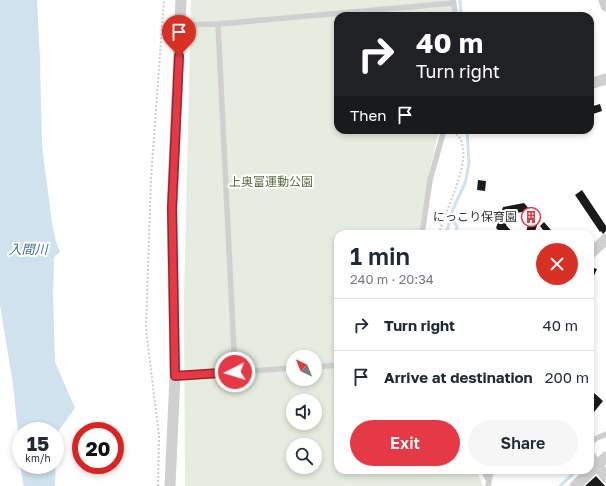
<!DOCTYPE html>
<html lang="en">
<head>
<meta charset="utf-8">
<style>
  body { margin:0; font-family:"Golos Text","Noto Sans JP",sans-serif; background:#f6f6f7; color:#1f2937; height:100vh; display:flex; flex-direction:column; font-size:15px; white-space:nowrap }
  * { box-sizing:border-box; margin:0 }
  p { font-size:13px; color:#747a83 }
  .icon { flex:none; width:22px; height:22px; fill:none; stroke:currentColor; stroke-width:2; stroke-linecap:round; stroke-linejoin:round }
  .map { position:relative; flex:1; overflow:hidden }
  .drawer { position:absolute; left:334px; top:230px; width:260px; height:244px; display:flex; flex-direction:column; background:#fff; border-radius:12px; box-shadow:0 2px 6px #0003 }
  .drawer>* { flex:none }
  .hud { position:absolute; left:334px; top:12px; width:260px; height:122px; border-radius:12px; box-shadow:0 2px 6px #0003; background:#202124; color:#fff; overflow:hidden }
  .needle { width:26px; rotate:317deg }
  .buttons { position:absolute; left:286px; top:350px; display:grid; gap:8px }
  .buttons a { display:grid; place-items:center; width:36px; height:36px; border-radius:50%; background:#fff; box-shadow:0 2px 6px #0003; font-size:20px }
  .speed { position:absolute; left:12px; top:422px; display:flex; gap:8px; font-size:20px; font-weight:700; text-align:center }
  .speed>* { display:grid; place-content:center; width:52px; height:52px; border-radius:50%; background:#fff; box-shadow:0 2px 6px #0003; line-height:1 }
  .speed small { font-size:10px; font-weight:400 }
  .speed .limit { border:6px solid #d22; background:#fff; color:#111 }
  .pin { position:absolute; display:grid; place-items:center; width:34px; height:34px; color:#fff; margin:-41px -17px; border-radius:50% 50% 50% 0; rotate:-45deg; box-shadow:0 0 4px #0007 }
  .pin .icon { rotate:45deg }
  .me { position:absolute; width:44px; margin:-22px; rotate:265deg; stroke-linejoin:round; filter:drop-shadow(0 0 3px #0008) }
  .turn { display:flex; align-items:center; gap:14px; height:84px; padding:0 16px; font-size:18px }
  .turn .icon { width:52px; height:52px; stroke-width:2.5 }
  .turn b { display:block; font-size:28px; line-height:34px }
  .then { display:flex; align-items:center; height:38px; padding:0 16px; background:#0003; gap:8px; font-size:15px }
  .round { display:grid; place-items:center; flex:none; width:42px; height:42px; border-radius:21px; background:#f6f6f7 }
  .head { display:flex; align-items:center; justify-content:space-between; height:68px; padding:0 16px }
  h1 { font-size:24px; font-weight:600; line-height:30px }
  .button { display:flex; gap:8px; margin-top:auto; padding:8px 16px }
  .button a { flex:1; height:46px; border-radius:24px; background:#e63946; color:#fff; font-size:16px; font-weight:600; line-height:46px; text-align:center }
  .button a+a { background:#f6f6f7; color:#1f2937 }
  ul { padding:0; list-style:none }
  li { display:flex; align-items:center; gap:12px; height:52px; padding:0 16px; border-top:1px solid #e0e1e3 }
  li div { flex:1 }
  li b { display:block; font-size:15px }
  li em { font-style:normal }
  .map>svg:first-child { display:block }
  .green { fill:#e6ecdf; fill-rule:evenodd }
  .water { fill:#cfe2ee; fill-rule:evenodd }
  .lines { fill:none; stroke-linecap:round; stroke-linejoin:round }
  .stream { stroke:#cfe2ee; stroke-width:3 }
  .building { fill:#1a1a1a }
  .path { stroke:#cdcdcd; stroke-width:2; stroke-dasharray:2 2; stroke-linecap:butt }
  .lane { stroke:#d0d0d0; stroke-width:5.5 }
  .street { stroke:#d0d0d0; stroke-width:11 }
  .route-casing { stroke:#96252e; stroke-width:10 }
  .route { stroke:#e63946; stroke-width:7 }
  .labels { text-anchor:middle; stroke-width:4; stroke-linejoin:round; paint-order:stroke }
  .park-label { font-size:12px; fill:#56703f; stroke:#fff }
  .poi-label { font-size:12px; fill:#333; stroke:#fff; text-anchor:end }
  .water-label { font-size:13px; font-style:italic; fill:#3f7597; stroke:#fff }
</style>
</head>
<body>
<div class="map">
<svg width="606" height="486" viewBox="0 0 606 486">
  <rect width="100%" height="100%" fill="#fff"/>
  <path class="green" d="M191 0H451L453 16H338V130H439L428 179 419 234H338V470H476L483 485 482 486H185L184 299ZM293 357H315V379H293ZM293 401H315V423H293ZM293 445H315V467H293Z"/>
  <path class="water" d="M0 0H37L40 60 42 146 52 223 56 242 60 252 55 256 54 259 53 294 55 362 75 408 57 433 55 486H24L18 454V433L13 384 0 305ZM21 431H55V465H21Z"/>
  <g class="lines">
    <path class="stream" d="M460 0 461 16
      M450 217 457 226 456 234
      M446 234 453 209 465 183 467 174 469 162 467 130
      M560 486 577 470"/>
  </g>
  <path class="building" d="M600 104 602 111 590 115V107Z
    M478 180 486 181 485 191 477 190Z
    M582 190 606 226V231L603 234 601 231 600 232 575 195Z
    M524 203 539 220 534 234H518L526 232 529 221 522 212 510 214 506 225 514 234H502L496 228 503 207Z
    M544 222 551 230 546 234 540 226Z
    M591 267 597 269 592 280 590 279Z
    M593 392 603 401 590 417V396Z
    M596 476 605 486H585Z"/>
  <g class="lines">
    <path class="path" d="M439 234C444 211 476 156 458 136 457 134 453 132 451 130
      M158 486 159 436 146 329 151 178 164 0"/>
    <path class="lane" d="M453 1 456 16
      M218 24 235 372
      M180 25 218 24 454 3
      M422 234 430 180 444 130
      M315 367 338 365
      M175 376 293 368
      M590 443 595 439 606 434
      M483 470 489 481 488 486
      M489 481 491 470"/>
    <path class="street" d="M604 0 606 6
      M590 84 606 79
      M590 254 606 239
      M590 456 606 477
      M170 486 175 376 172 208 181 0
      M575 486 606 457"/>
  </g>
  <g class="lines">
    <g class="route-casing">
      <path id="route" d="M179 56 172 208 175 376 235 372"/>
    </g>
    <use href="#route" class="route"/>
  </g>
  <defs>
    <g id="building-ring" transform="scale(1)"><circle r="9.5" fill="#fff" stroke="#e63946" stroke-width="1.5"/><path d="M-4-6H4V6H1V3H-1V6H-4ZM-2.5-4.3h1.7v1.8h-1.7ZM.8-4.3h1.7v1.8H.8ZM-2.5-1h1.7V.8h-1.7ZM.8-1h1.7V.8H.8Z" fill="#e63946"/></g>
  </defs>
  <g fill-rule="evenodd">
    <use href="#building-ring" x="531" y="217"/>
  </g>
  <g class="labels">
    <g class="park-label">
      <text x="271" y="186">上奥富運動公園</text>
    </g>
    <g class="poi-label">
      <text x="517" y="221">にっこり保育園</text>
    </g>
    <g class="water-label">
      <text x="28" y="254">入間川</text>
    </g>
  </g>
</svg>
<div class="buttons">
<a><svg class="needle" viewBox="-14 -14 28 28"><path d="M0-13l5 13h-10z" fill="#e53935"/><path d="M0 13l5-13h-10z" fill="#747a83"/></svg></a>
<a><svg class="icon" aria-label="sound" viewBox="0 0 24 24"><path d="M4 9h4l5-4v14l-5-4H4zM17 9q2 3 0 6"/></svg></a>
<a><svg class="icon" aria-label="search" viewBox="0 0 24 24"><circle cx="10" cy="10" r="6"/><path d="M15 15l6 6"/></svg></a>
</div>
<div class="speed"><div>15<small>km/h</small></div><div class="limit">20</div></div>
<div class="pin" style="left:179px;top:56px;background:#d93025"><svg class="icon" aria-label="arrive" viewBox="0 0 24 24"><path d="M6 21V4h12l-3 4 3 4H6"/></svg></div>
<svg class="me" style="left:235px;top:372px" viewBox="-20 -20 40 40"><circle r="17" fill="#e63946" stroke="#fff" stroke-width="3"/><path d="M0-11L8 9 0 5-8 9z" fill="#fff"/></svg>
<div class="hud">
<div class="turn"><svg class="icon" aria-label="right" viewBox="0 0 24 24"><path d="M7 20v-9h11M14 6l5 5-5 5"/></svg><div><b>40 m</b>Turn right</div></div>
<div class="then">Then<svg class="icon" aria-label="arrive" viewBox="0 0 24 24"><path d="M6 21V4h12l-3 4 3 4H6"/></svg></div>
</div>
<section class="drawer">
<div class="head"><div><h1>1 min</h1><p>240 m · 20:34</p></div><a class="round" style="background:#d93025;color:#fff"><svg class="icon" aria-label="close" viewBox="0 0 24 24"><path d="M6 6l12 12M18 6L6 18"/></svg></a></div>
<ul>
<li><svg class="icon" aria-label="right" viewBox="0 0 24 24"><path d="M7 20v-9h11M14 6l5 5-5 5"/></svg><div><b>Turn right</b></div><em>40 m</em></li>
<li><svg class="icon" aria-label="arrive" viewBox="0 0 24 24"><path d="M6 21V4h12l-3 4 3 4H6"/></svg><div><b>Arrive at destination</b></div><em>200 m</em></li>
</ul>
<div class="button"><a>Exit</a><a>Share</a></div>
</section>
</div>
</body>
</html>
